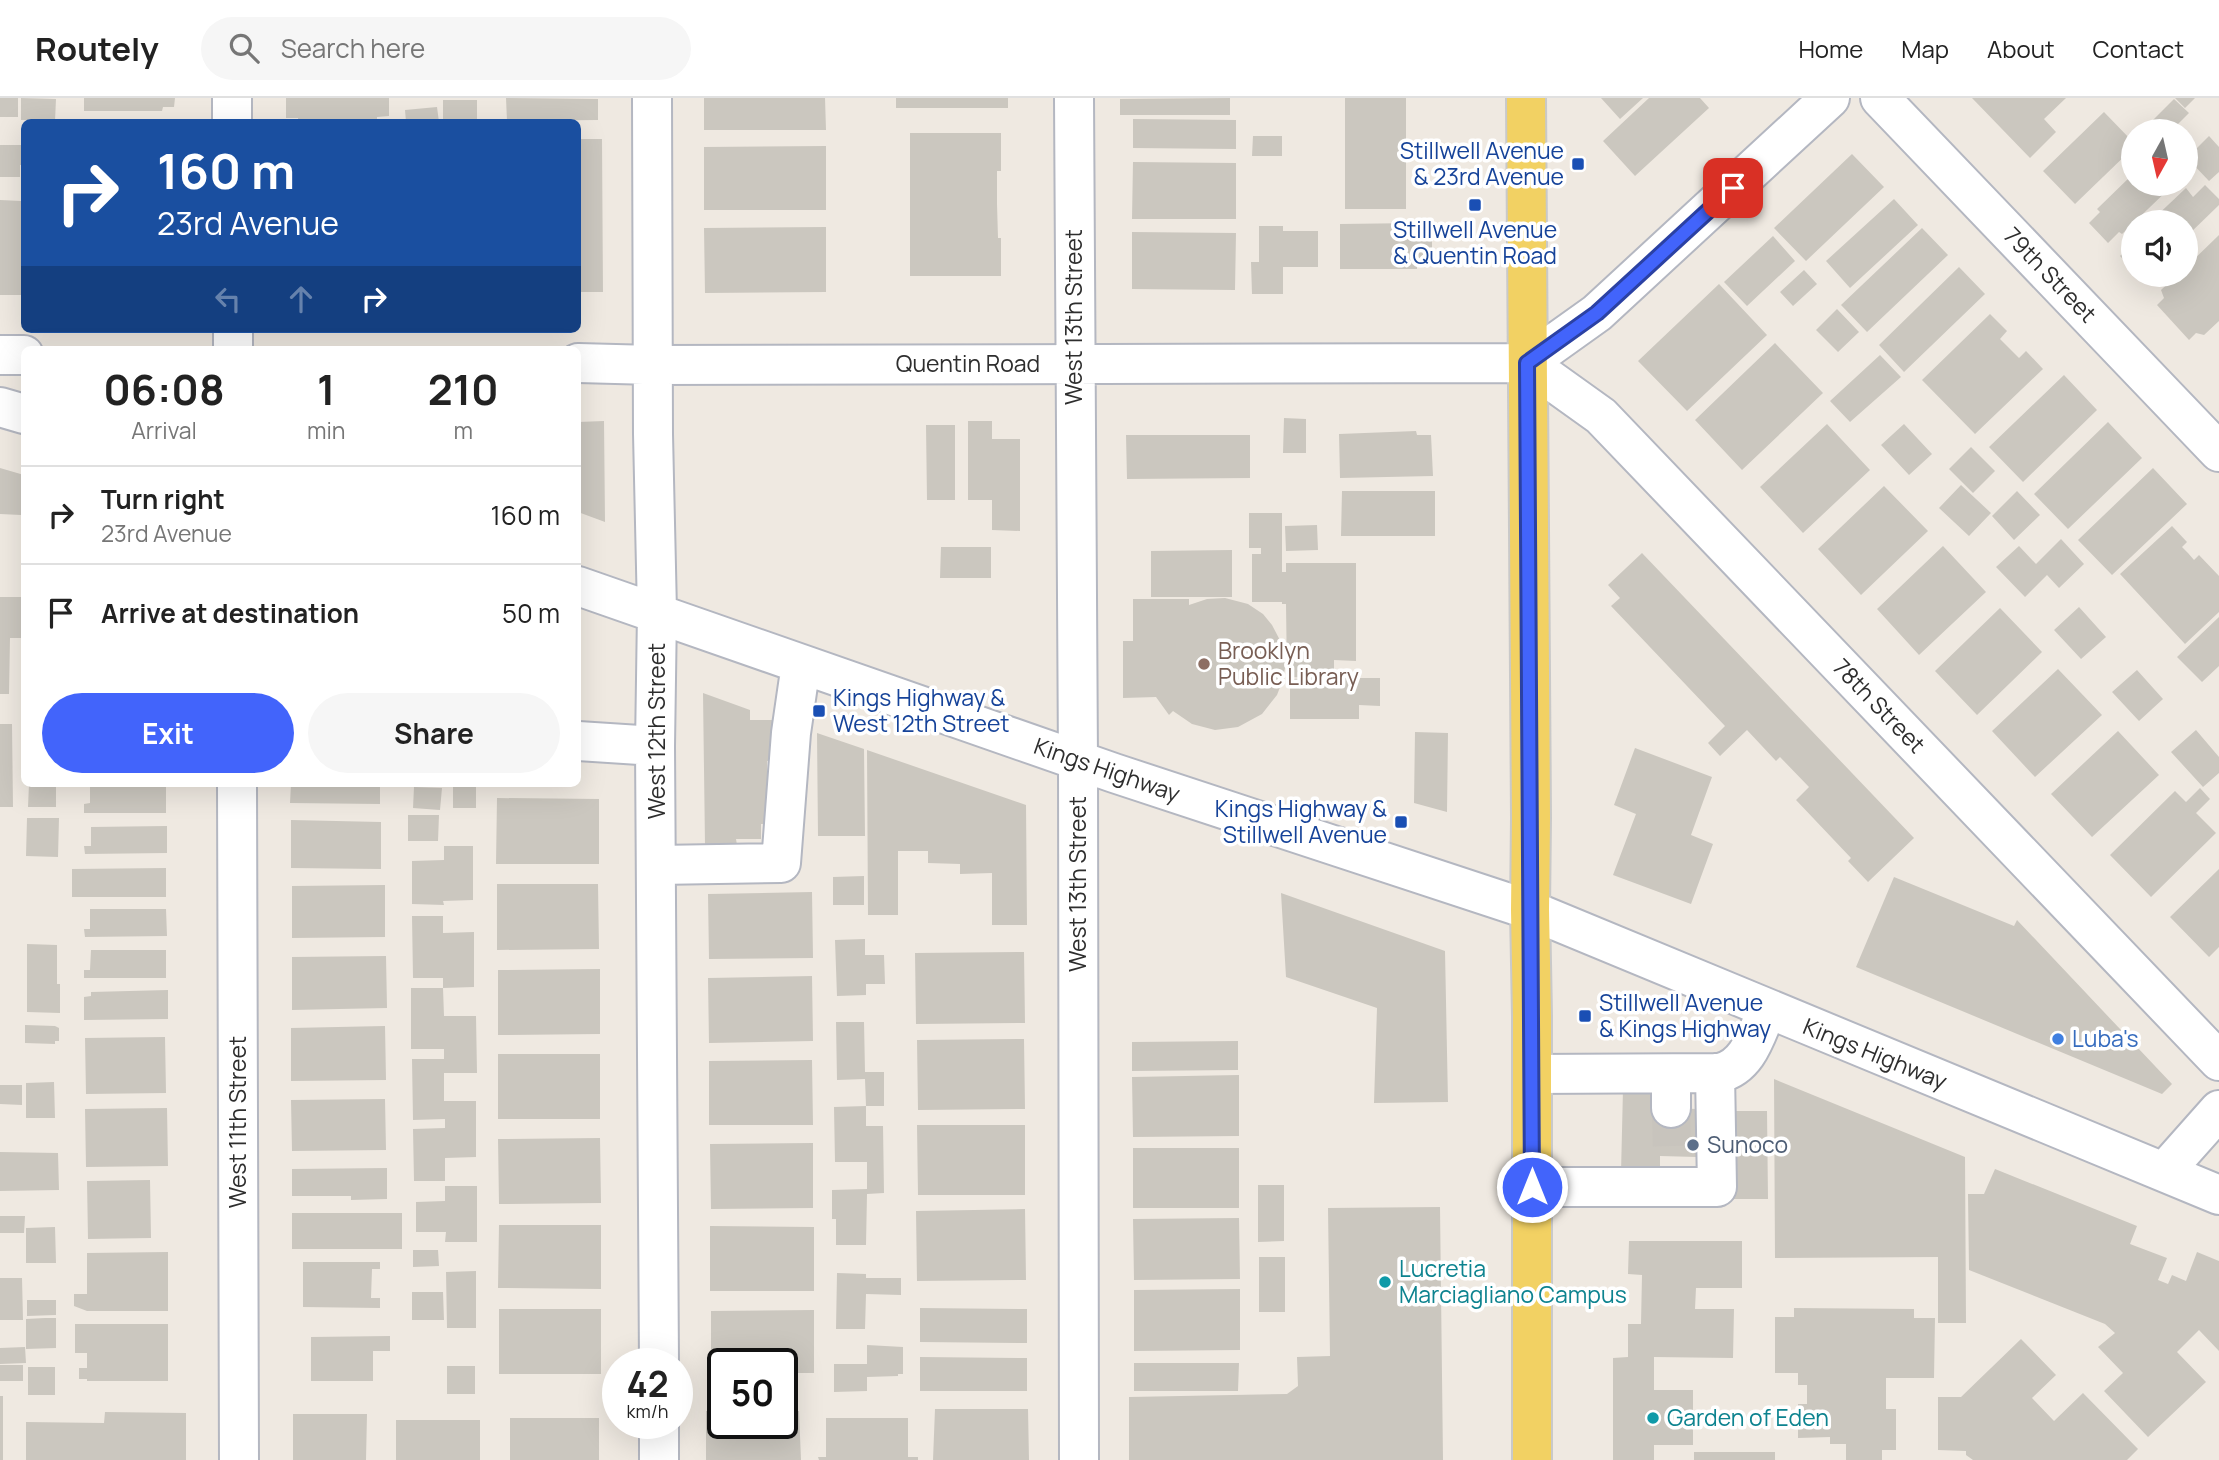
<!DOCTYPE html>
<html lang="en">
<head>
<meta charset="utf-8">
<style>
  body { margin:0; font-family:Manrope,sans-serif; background:#f6f6f6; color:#222; height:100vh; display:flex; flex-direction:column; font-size:26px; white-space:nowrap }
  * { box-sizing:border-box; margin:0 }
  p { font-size:23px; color:#767676 }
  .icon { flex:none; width:38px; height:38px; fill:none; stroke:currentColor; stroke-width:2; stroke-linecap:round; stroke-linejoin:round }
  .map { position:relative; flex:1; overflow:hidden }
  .details { position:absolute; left:21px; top:248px; width:560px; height:441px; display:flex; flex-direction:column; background:#fff; border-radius:10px; box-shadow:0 7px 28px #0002 }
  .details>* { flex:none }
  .hud { position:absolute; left:21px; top:21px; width:560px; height:214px; border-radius:10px; box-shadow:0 7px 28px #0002; background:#1a4fa0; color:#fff; overflow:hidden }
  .needle { width:46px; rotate:188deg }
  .buttons { position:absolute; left:2121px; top:21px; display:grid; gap:14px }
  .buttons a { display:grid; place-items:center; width:77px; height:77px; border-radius:50%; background:#fff; box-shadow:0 7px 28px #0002; font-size:35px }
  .speed { position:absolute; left:602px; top:1250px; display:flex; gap:14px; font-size:35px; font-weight:700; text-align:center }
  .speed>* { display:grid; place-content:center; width:91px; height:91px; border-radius:50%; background:#fff; box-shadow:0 7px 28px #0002; line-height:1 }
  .speed small { font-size:18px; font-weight:400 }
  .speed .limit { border:4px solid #111; border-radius:10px; background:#fff; color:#111 }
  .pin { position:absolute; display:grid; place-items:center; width:60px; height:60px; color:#fff; margin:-30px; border-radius:14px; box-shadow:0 4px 10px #0006 }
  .me { position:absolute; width:77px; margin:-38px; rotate:0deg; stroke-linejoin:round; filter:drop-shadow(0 0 5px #0008) }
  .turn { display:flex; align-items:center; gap:24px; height:147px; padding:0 21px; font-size:32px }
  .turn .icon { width:91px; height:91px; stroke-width:2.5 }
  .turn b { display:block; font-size:49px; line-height:60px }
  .lanes { display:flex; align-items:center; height:66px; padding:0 21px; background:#0003; justify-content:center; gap:35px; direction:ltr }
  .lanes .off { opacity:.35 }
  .eta { display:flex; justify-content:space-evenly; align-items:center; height:119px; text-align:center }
  .eta b { font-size:42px; font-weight:700; line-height:49px }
  .button { display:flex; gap:14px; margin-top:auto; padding:14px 21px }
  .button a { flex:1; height:80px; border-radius:42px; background:#4264fb; color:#fff; font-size:28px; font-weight:700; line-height:80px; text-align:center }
  .button a+a { background:#f6f6f6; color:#222 }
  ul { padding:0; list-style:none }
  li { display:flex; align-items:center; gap:21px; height:98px; padding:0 21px; border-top:2px solid #e0e0e0 }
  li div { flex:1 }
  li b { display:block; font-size:26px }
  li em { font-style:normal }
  header { display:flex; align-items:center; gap:42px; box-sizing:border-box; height:98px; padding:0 35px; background:#fff; border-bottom:2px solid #e0e0e0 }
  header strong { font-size:33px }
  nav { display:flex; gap:38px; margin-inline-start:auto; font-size:24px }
  .search { width:490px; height:63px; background:#f6f6f6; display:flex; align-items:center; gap:18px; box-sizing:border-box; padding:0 24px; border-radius:38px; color:#767676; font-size:26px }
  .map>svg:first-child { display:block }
  .building { fill:#cbc7bf }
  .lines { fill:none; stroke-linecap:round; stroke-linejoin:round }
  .minor-tunnel { stroke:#c8c4bd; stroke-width:38; stroke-dasharray:38 19; stroke-linecap:butt }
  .minor-casing { stroke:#b4b7c1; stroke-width:42 }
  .major-casing { stroke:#c9c9c9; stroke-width:42 }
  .minor { stroke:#fff; stroke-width:38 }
  .major { stroke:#f2d163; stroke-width:38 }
  .route-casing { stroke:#2b41a3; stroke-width:18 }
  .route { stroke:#4264fb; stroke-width:12 }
  .transit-dot { fill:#1a4fb4; stroke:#fff; stroke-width:2.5 }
  .education-dot { fill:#8d6e63; stroke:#fff; stroke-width:2.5 }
  .shop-dot { fill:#3f7fe0; stroke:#fff; stroke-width:2.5 }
  .service-dot { fill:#5c6f8a; stroke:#fff; stroke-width:2.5 }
  .culture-dot { fill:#0f9aa8; stroke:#fff; stroke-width:2.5 }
  .labels { text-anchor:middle; stroke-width:7; stroke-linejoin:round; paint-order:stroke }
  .transit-label { font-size:23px; fill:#164399; stroke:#fff; text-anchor:end }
  .street-label { font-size:23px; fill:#2e2e2e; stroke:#fff }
  .education-label { font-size:23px; fill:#785e54; stroke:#fff; text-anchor:start }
  .shop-label { font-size:23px; fill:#366cbe; stroke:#fff; text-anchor:start }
  .service-label { font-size:23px; fill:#4e5e75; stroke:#fff; text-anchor:start }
  .culture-label { font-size:23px; fill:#0d838f; stroke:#fff; text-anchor:start }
</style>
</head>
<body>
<header>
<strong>Routely</strong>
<div class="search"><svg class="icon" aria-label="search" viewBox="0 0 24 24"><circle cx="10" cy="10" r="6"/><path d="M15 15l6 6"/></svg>Search here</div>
<nav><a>Home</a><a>Map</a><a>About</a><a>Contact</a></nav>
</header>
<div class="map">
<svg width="2219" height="1362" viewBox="0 0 2219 1362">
  <rect width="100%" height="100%" fill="#efe9e1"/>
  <path class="building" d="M0 0H18V19H0Z
    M21 0 56 1 55 23 21 22Z
    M84 0H175L174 9H163L162 13H84Z
    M286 0H389V18L377 19V23L298 24V20H286Z
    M506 0 598 1V22L507 23Z
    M704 0H825L826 32H704Z
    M896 0H1008V10H896Z
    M1230 0V17H1120V1Z
    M1345 0H1406V111H1345Z
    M1601 0H1643L1620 21Z
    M1649 0H1700L1709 10 1635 78 1603 43Z
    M1972 0H2066L2044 21 2056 34 2030 60Z
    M2175 0H2195L2185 10Z
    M2174 1 2189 15 2171 33H2160L2151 24Z
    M443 2H477V24L443 23Z
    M437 9 439 24H406L405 12Z
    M2104 14 2133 44V50L2075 106 2043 73Z
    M1133 21 1236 22V51L1133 50Z
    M910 35H1001V73H997V106L998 140H1001V178H910Z
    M1253 38H1282V58H1252Z
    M2209 38 2219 49V74L2209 83 2187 60Z
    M578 41H602L603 194H578Z
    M0 47H24V67H20V79H0Z
    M826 48V112H704V49Z
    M1852 56 1884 89 1806 163 1774 130Z
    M1133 64 1236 65V121H1132Z
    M2133 76V86H2174L2122 136 2119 134 2108 145 2089 125 2100 114 2097 111Z
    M2205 87 2219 101V107L2186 139V124H2150L2186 90 2193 99Z
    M21 97H24V197H0V102L21 103Z
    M1894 101 1918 127 1850 190 1826 163Z
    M1417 125V129H1432V167H1417V171H1340V126Z
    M1259 128H1283V133H1318V169H1283V196H1252L1251 164H1259Z
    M826 129V194L705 195 704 130Z
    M1922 130 1948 157 1867 234 1841 207Z
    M1132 134 1236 135 1235 192 1132 191Z
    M2219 137V223L2204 237 2196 235 2189 242 2157 207 2164 200 2161 192 2177 177H2186V169Z
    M1773 138 1795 163 1747 208 1724 184Z
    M2133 140V171L2120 158 2131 147 2129 144Z
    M1959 169 1985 196 1904 274 1879 247Z
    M1804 172 1817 186 1793 208 1780 194Z
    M1719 186 1767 237 1687 313 1638 263Z
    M1837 211 1859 234 1838 254 1816 232Z
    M1990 216 2007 233 2000 241 2019 260 2026 253 2043 271 1975 336 1922 282Z
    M1775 245 1823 295 1742 372 1695 322Z
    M1880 257 1901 279 1850 324 1830 303Z
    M2064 277 2097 312 2023 384 1989 349Z
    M1284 320 1306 321V355H1283Z
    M604 323 605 424 578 414V324Z
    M968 323H992V341H1020V433L992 432V402H968Z
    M2108 324 2142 360 2068 431 2034 396Z
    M1827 326 1870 372 1803 435 1760 389Z
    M1904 326 1932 356 1909 377 1881 347Z
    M926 327H955V402H927Z
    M1416 333 1417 337H1431L1433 378 1340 380 1339 336Z
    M1126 337H1250V380L1127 381Z
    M1971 349 1995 373 1973 395 1949 371Z
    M0 370 24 377V540H10L9 596H0V499H21V417L0 416Z
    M2153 370 2187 406 2112 477 2078 442Z
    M1961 387 1991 415 1969 438 1939 410Z
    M1884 388 1928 433 1861 497 1818 451Z
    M1342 393H1435V438H1341Z
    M2017 393 2040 417 2014 442 1992 418Z
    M1249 415H1282V474H1286V465H1356V563L1334 562V580H1380V608L1359 607V621H1290V581L1322 580 1287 579 1286 506H1282V504H1252V456H1261V450H1249Z
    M1317 427 1318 452 1286 453 1285 428Z
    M2172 428 2187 444 2182 449 2188 455 2194 462 2199 457 2219 478V514L2185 546 2120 476Z
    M2061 441 2084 466 2059 490 2047 477 2025 499 1996 469 2019 448 2036 466Z
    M1943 448 1986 494 1919 557 1877 511Z
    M941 449H991V480H940Z
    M1232 452V499H1151V453Z
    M1642 455 1914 740 1868 784 1848 763 1851 760 1796 702 1809 689 1780 659 1776 663 1747 632 1720 658 1708 645 1725 628 1611 508 1620 500 1608 487Z
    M1225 500 1248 506 1263 516 1272 527 1283 548 1285 570 1282 584 1277 597 1262 616 1238 629 1215 632 1192 626 1173 613 1169 617 1156 599 1123 600V543H1133V501H1189V507L1207 501Z
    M2079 509 2106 539 2081 561 2054 532Z
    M2000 510 2042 554 1977 617 1935 573Z
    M2219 519V568L2202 584 2177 559Z
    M2058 571 2102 617 2035 679 1992 633Z
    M2137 572 2163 601 2139 623 2112 594Z
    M703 595 750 612V622H773L774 662 767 663V726H761V741H736L737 747H705Z
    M0 626H12L13 709H0Z
    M2196 632 2219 659V675L2203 689 2171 654Z
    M2118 633 2159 677 2092 739 2051 696Z
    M1415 634 1448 635 1447 714 1414 705Z
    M817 635 864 651 865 738H818Z
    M1635 650 1712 679 1691 737 1713 746 1691 806 1613 777 1636 716 1614 707Z
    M867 652 1026 707 1027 827H992V775L960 776V766L928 765V753H898V817H868Z
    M29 686H56V709H28Z
    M291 686H380V706L290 705Z
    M90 687 166 688V715H84V706L90 705Z
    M453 688H476V710H453Z
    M414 689 442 690 440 712 413 710Z
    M2200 690 2210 701 2196 715 2216 735 2151 799 2110 757 2175 693 2186 704Z
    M497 700 599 701V766H496Z
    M408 717H439L438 743H408Z
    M27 720H59L58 759 26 758Z
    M291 722 381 724V771L291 770Z
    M167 728V755L85 756 84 748H91V729Z
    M444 748H473V802L443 803 444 807 412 806V763L444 762Z
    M166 770V799H72V771Z
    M2219 771V849L2209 859 2170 819Z
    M864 778V807H833V779Z
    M1894 779 2014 828 2017 822 2172 986 2162 996 1856 869Z
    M497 786H598L599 851 497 852Z
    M385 787V839L292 840V788Z
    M812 794 813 860 709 861 708 796Z
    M1281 795 1445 853 1448 1004 1374 1005 1377 910 1286 879Z
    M90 811H166L167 838 85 839 84 831H90Z
    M412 818H443V835L474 834V889L443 890 444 918H476L477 975H444V1003H476V1059L445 1060V1083H414L413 1031 445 1030V1021L413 1022 412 961H444V951H411V890H443V880H413Z
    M865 841V857H884L885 886H866V897L837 898 835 842Z
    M27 846 57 847V886H60V915L27 914Z
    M91 852H166V880H84V872H90Z
    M1024 854 1025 925 916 926 915 855Z
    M386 858 387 910 292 912V859Z
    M600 871V936L498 937V872Z
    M812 878 813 943 709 945 708 880Z
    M168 892V921L84 922V899L91 898V894Z
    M836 924H864L865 974H884V1008H866V1028H883L884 1095 867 1096 866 1147H836V1121H832V1092L867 1091V1064H835L834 1009 866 1008 865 981 837 982Z
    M25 927 55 928 59 930V943H55V946L25 945Z
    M385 928 386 982 291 983V930Z
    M165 939 166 995 86 996 85 940Z
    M1024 941 1025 1011 918 1012 917 942Z
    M1238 943V972L1132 973V944Z
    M498 956H600V1021H498Z
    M812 962 813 1027H709V963Z
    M1239 977V1038L1133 1039 1132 979Z
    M1774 981 1965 1059 1966 1225H1938V1159L1775 1160Z
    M54 984 55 1020H26V985Z
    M0 987H22V1007L0 1006Z
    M1623 991H1660V1010L1699 1011 1697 1059 1660 1058V1076L1621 1075Z
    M385 1001 386 1052 292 1053 291 1002Z
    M167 1010 168 1068 86 1069 85 1011Z
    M1727 1013H1767L1768 1101H1726Z
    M917 1027H1025V1097H918Z
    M600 1040 601 1105 499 1106 498 1041Z
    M813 1045V1110L711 1111 710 1046Z
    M1133 1050H1239V1110H1133Z
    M0 1054 58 1055 59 1092 0 1093Z
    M387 1070V1101L351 1102V1098H292V1071Z
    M1995 1071 2137 1128 2130 1146 2167 1160 2158 1182 2168 1186 2172 1177 2186 1183 2197 1154 2219 1163V1253L2199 1232 2177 1254 2206 1284 2148 1339 2104 1293 2123 1275 2098 1249 2115 1235 2105 1226 1969 1172 1968 1096H1984Z
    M150 1082 151 1140 88 1141 87 1083Z
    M1258 1087H1284V1143L1258 1144Z
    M445 1088H477V1144H445L446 1134H416V1104L445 1103Z
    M1440 1109 1443 1362H1129V1299L1287 1296 1298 1288 1297 1259 1330 1258 1328 1110Z
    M1025 1111 1026 1182 917 1183 916 1113Z
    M292 1115H402V1151H292Z
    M0 1118H25L24 1135H0Z
    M1239 1120 1240 1181 1134 1182 1133 1121Z
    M499 1127H601V1191L498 1190Z
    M710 1128 814 1129V1193H710Z
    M55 1129 56 1165H26V1130Z
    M1629 1143H1742V1190H1696L1695 1211H1734L1733 1260 1654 1259V1292H1693V1347H1654V1362H1613V1260L1628 1259V1226H1641L1642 1177 1628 1176Z
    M413 1152H438L439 1168 413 1169Z
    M168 1154V1213H87L74 1208V1196H87V1155Z
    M1259 1159H1285V1214H1259Z
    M303 1164H380V1171H372L371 1200H380V1210L303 1209Z
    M476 1173V1230H447L446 1174Z
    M837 1175 866 1176V1180H901V1197L866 1196 865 1231H836Z
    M0 1180H22L23 1222H0Z
    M1240 1191V1252L1134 1253V1192Z
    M412 1194H443L444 1222H412Z
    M27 1202H56V1217L27 1218Z
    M920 1210 1027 1211V1245L920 1244Z
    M1794 1210 1914 1211V1220H1935L1934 1280H1886V1311H1896V1352H1882V1362H1846V1346H1830V1339L1798 1340V1306H1807V1287H1798V1275H1775V1219H1794Z
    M499 1211H601V1276H499Z
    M814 1212V1275H782V1265H723V1276H711V1213Z
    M45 1220H56V1250L26 1251V1221Z
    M75 1226H168V1283H87V1281H79V1270H87V1255H75Z
    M390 1238V1253H373V1283H311V1239Z
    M2021 1241 2056 1277 2032 1300 2054 1323 2083 1295 2138 1351 2127 1362H1973L1966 1357V1353L1938 1352V1299H1961Z
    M867 1247 903 1249V1276H898V1278L867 1279V1293L834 1294V1266H867Z
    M25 1249 26 1265 0 1266V1250Z
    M920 1259 1027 1260V1293H920Z
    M1134 1265H1239L1238 1293H1134Z
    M0 1267H23V1283H0Z
    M447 1268H475V1296H447Z
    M28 1269H55V1297H28Z
    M0 1298H3V1362H0Z
    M935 1311H1028L1029 1362H933Z
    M706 1313H723V1325H782V1313H799L801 1362H706Z
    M105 1314 186 1315V1362H26V1324L104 1325Z
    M293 1316H367L366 1362H293Z
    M510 1320H599V1362H510Z
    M826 1320H908V1359H918V1362H819L818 1359H826Z
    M396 1322H480V1362H396Z
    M1694 1354H1775V1362H1694Z"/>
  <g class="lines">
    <path class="minor-tunnel" d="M1671 1010 1672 1059"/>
    <g class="minor-casing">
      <path id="minor" d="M232 0V24
        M652 0 653 336 657 514 655 648 659 1265
        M1074 0 1078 663 1079 1362
        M1880 0 2219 354
        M233 231V252
        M0 257H24
        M578 265 653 267 1527 265
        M1527 265 1601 318 2219 963
        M1527 265 1597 215 1830 0
        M0 309 24 316
        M578 488 1114 675 1530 812 2219 1097
        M578 643 655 648
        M237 686 239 1362
        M657 767 781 765 791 635 801 566
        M1532 976 1720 975C1749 968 1756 936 1767 912
        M1671 976V1010
        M2164 1074 2219 1012
        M1532 1089H1717L1715 975
        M659 1325V1362"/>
    </g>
    <g class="major-casing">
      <path id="major" d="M1526 0 1531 720 1530 812 1532 918V1362"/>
    </g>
    <use href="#minor" class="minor"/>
    <use href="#major" class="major"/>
  </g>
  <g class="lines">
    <g class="route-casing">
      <path id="route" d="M1532 1089 1527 265 1597 215 1733 90"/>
    </g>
    <use href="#route" class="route"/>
  </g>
  <g class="transit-dot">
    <rect x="1571" y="59" width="14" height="14" rx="3.5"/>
    <rect x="1468" y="100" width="14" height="14" rx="3.5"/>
    <rect x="812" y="606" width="14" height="14" rx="3.5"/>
    <rect x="1394" y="717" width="14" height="14" rx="3.5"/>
    <rect x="1578" y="911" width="14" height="14" rx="3.5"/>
  </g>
  <circle class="education-dot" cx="1204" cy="566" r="7"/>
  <circle class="shop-dot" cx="2058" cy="941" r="7"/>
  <circle class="service-dot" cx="1693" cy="1047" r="7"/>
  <g class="culture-dot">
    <circle cx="1385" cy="1184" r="7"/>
    <circle cx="1653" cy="1320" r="7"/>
  </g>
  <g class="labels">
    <g class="transit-label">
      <text x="1564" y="61">Stillwell Avenue<tspan x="1564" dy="26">&amp; 23rd Avenue</tspan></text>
      <text x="1475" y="140" text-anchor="middle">Stillwell Avenue<tspan x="1475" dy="26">&amp; Quentin Road</tspan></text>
      <text x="833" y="608" text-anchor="start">Kings Highway &amp;<tspan x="833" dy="26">West 12th Street</tspan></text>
      <text x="1387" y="719">Kings Highway &amp;<tspan x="1387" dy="26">Stillwell Avenue</tspan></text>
      <text x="1599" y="913" text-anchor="start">Stillwell Avenue<tspan x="1599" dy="26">&amp; Kings Highway</tspan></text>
    </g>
    <g class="street-label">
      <text transform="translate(2050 177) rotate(46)" y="8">79th Street</text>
      <text transform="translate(1074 219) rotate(-90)" y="8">West 13th Street</text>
      <text x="968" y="274">Quentin Road</text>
      <text transform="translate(1879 608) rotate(46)" y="8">78th Street</text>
      <text transform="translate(657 633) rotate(-90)" y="8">West 12th Street</text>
      <text transform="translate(1107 672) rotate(19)" y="8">Kings Highway</text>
      <text transform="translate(1078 786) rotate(-90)" y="8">West 13th Street</text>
      <text transform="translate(1875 956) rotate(22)" y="8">Kings Highway</text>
      <text transform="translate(238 1024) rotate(-90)" y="8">West 11th Street</text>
    </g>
    <g class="education-label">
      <text x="1218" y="561">Brooklyn<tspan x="1218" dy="26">Public Library</tspan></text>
    </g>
    <g class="shop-label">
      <text x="2072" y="949">Luba's</text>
    </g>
    <g class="service-label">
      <text x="1707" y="1055">Sunoco</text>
    </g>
    <g class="culture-label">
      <text x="1399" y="1179">Lucretia<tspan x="1399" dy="26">Marciagliano Campus</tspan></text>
      <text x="1667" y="1328">Garden of Eden</text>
    </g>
  </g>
</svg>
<div class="buttons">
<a><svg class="needle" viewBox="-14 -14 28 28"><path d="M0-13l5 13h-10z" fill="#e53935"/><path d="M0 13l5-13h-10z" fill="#767676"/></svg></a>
<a><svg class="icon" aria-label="sound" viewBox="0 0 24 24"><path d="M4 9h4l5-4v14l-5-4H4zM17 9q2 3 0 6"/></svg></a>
</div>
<div class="speed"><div>42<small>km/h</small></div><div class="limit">50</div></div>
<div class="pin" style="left:1733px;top:90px;background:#d93025"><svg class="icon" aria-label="arrive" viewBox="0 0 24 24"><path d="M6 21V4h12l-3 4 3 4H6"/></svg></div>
<svg class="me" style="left:1532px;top:1089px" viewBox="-20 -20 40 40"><circle r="17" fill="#4264fb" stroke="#fff" stroke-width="3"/><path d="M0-11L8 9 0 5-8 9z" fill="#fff"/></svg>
<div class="hud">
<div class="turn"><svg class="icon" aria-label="right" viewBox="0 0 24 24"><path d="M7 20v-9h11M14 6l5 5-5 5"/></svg><div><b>160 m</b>23rd Avenue</div></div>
<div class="lanes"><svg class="icon off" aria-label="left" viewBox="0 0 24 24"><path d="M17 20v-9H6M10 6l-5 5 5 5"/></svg><svg class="icon off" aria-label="ahead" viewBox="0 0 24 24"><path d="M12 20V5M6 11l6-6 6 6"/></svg><svg class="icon" aria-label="right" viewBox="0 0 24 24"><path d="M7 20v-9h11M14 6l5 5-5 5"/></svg></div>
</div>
<section class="details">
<div class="eta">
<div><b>06:08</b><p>Arrival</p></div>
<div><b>1</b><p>min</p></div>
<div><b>210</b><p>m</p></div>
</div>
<ul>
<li><svg class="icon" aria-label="right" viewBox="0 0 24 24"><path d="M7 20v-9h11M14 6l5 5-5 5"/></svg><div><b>Turn right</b><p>23rd Avenue</p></div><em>160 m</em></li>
<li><svg class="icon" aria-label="arrive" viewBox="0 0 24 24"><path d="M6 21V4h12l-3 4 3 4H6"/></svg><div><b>Arrive at destination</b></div><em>50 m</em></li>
</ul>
<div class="button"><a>Exit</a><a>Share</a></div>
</section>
</div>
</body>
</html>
